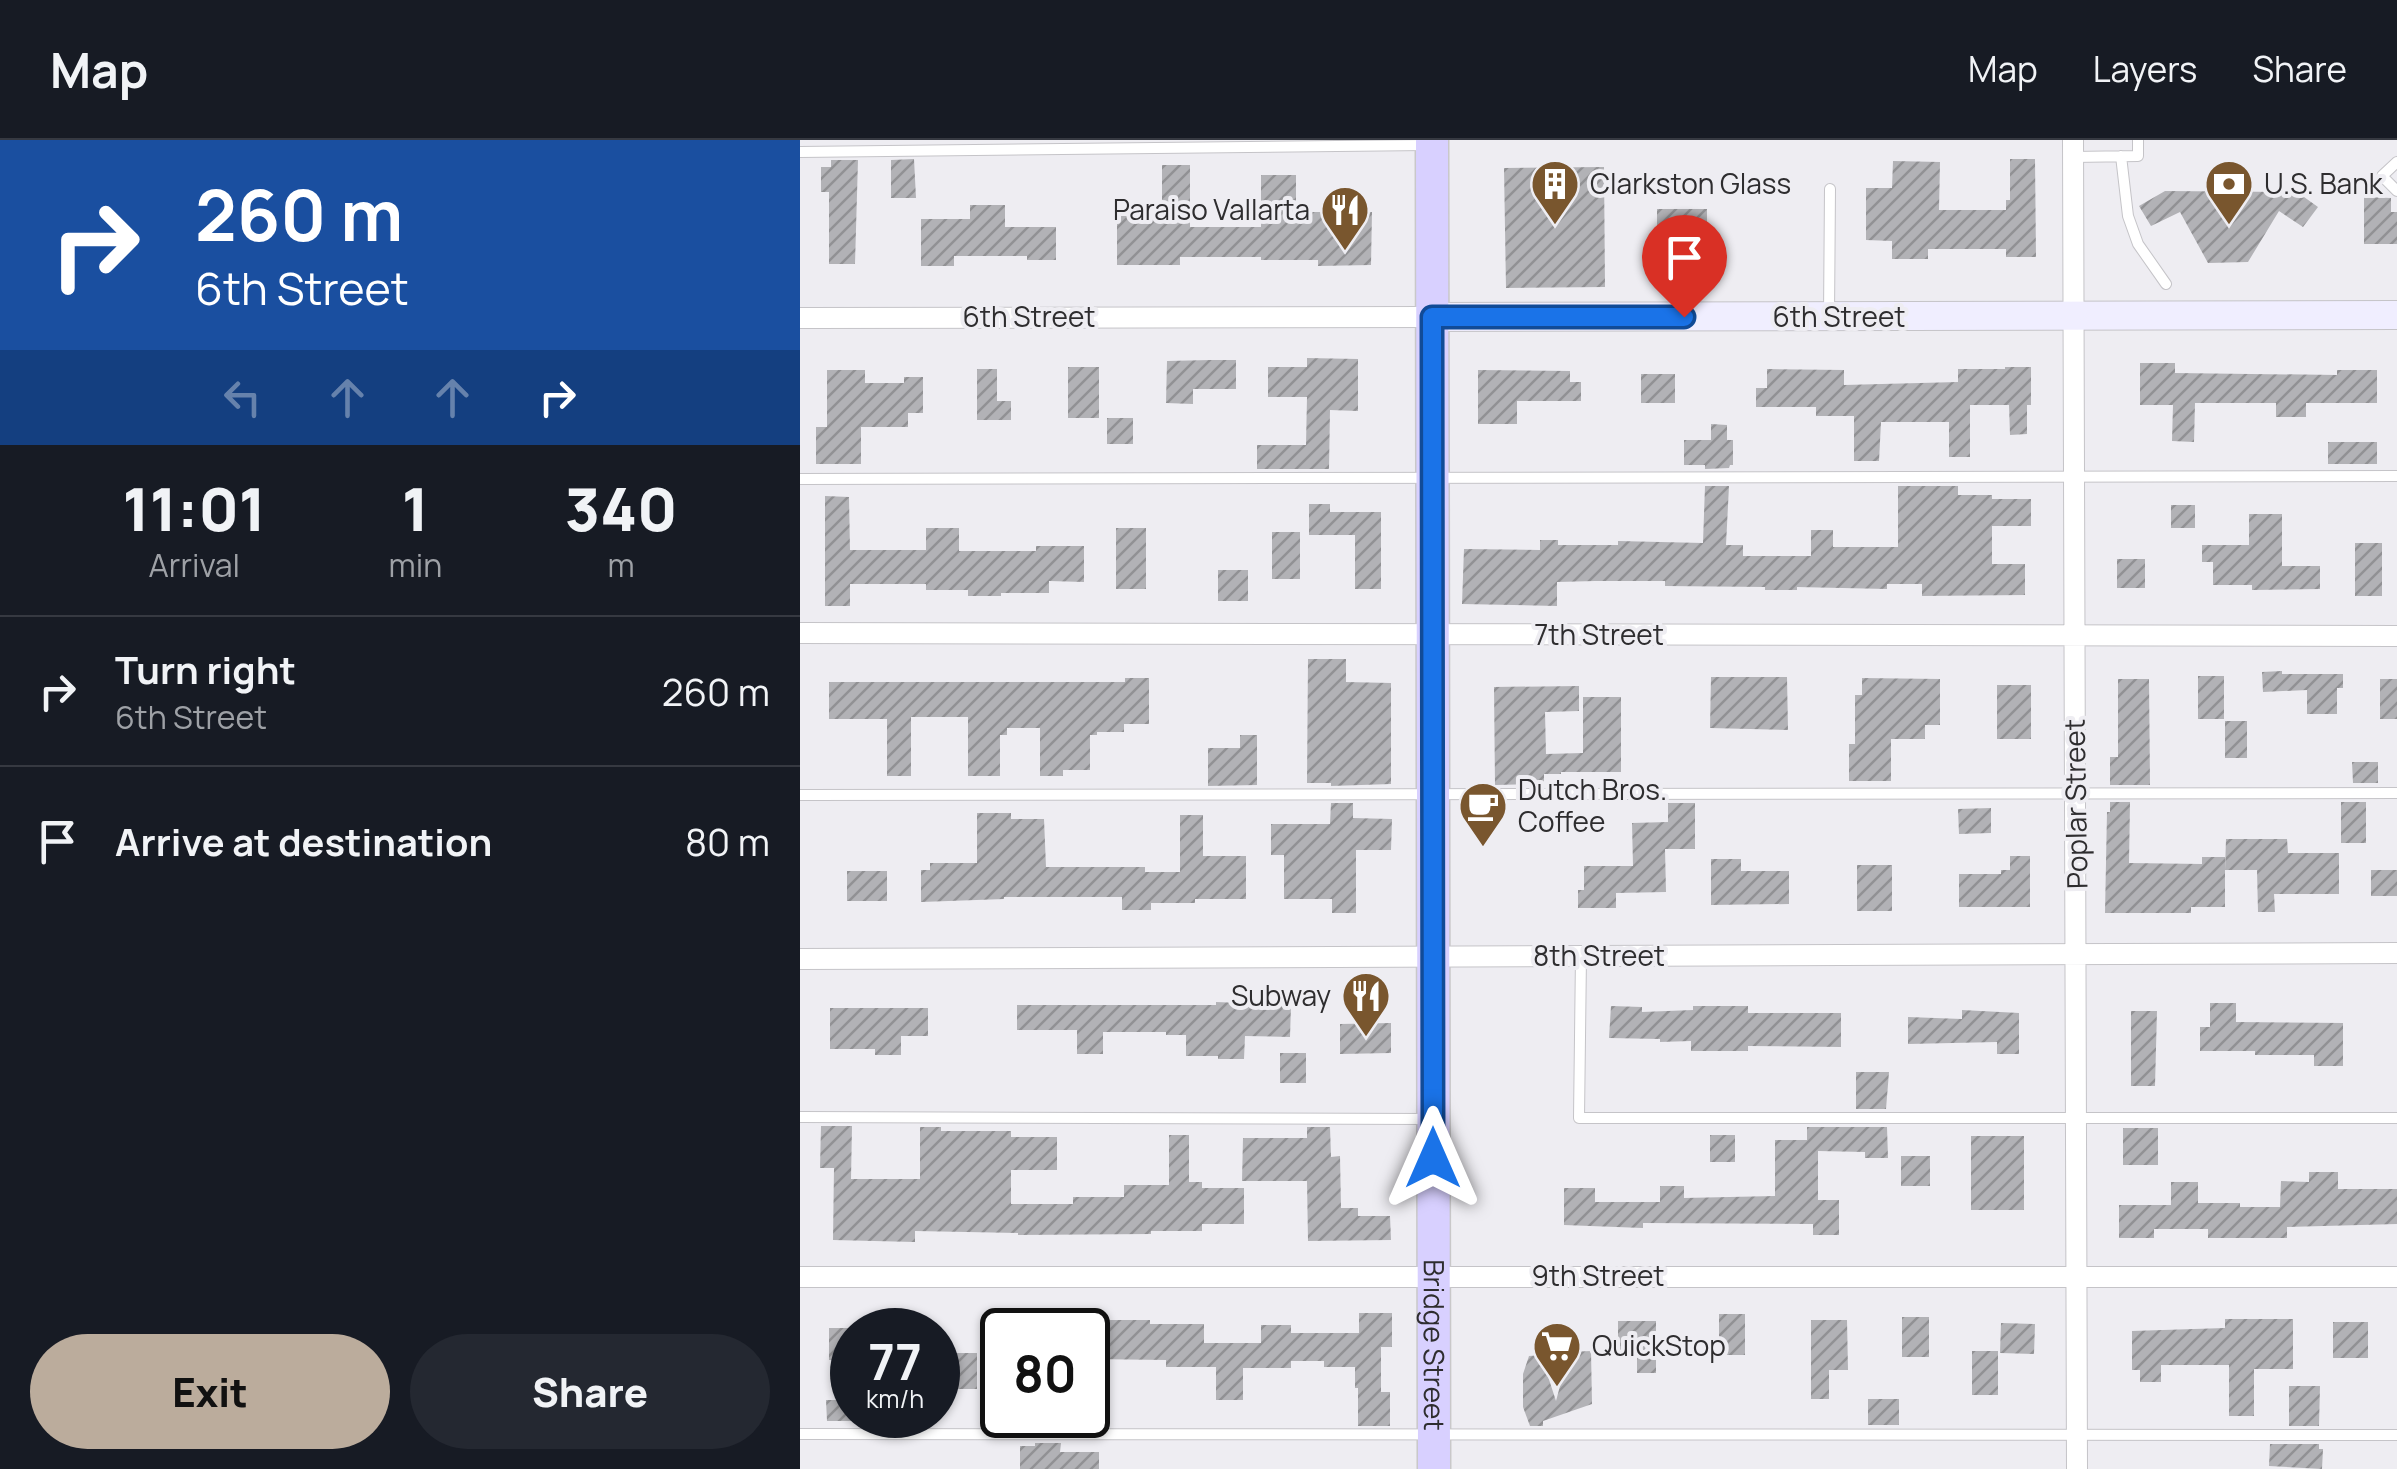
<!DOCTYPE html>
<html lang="en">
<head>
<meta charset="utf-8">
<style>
  body { margin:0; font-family:Manrope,sans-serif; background:#242831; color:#f1f3f6; height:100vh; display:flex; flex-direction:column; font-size:38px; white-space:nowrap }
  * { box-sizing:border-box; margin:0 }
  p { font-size:32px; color:#9ea1a6 }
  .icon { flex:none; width:55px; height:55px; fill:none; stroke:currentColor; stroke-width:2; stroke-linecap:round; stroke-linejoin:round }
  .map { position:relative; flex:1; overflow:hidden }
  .drawer { display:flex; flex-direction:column; background:#171b24; width:800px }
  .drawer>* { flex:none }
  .top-card { background:#1a4fa0; color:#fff; overflow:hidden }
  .speed { position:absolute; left:30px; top:1168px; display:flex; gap:20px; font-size:50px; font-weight:700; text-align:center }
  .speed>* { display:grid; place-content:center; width:130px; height:130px; border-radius:50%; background:#171b24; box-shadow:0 2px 8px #0004; line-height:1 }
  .speed small { font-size:25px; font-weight:400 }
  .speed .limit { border:5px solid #111; border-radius:15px; background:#fff; color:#111 }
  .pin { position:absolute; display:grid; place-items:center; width:85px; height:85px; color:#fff; margin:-102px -42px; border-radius:50% 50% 50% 0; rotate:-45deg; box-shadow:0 0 10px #0007 }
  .pin .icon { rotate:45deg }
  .me { position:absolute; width:110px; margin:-55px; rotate:0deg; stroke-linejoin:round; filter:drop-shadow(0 0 8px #0008) }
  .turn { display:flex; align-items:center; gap:35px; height:210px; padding:0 30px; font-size:45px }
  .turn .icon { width:130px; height:130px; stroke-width:2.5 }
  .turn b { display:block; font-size:70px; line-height:85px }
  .lanes { display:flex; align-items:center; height:95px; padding:0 30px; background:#0003; justify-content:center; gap:50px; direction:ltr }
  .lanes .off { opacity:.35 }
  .eta { display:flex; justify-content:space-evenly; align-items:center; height:170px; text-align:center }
  .eta b { font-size:60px; font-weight:800; line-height:70px }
  .action { display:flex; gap:20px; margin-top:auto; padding:20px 30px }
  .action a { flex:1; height:115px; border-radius:60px; background:#bbac9c; color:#111; font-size:40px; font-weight:800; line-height:115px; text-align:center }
  .action a+a { background:#242831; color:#f1f3f6 }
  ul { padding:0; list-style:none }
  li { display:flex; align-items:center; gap:30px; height:150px; padding:0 30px; border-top:2px solid #363941 }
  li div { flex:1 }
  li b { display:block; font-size:38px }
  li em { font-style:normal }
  header { display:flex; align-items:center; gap:60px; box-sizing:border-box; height:140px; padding:0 50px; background:#171b24; border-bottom:2px solid #363941 }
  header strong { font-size:48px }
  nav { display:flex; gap:55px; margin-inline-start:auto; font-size:35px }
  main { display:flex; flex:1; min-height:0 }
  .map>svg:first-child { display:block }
  .building { fill:url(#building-hatch) }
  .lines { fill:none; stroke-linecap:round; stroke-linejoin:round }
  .service-casing { stroke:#c5c4c8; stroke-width:12 }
  .minor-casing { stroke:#c5c4c8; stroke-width:22 }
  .secondary-casing { stroke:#c5c4c8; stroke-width:30 }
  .trunk-casing { stroke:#c9c8c9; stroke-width:35 }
  .service { stroke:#fff; stroke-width:10 }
  .minor { stroke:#fff; stroke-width:20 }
  .secondary { stroke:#f0eeff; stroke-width:28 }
  .trunk { stroke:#d8d0ff; stroke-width:32 }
  .route-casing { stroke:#114b97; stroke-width:25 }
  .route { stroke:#1a73e8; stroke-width:18 }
  .labels { text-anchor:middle; stroke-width:8; stroke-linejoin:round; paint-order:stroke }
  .poi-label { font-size:28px; fill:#2e2d2f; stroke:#eeedf2; text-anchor:start }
  .street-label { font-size:28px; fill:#2e2d2f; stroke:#eeedf2 }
</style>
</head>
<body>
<header>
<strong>Map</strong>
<nav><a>Map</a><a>Layers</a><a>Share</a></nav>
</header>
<main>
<section class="drawer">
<div class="top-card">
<div class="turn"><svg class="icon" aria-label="right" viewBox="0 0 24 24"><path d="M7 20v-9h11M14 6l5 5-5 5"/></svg><div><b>260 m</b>6th Street</div></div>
<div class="lanes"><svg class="icon off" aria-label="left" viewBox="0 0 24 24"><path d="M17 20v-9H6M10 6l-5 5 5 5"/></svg><svg class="icon off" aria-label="ahead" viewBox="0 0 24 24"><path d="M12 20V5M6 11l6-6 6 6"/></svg><svg class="icon off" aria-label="ahead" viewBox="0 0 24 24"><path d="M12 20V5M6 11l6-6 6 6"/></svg><svg class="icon" aria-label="right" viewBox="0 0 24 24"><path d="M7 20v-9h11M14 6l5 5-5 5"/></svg></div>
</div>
<div class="eta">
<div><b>11:01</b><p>Arrival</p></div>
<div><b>1</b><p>min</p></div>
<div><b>340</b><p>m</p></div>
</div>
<ul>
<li><svg class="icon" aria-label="right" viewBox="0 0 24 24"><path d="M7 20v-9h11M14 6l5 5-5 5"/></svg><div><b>Turn right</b><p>6th Street</p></div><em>260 m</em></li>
<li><svg class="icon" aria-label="arrive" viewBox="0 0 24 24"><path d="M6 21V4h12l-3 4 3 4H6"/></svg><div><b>Arrive at destination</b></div><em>80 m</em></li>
</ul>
<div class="action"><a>Exit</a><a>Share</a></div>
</section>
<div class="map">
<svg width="1597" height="1329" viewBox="0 0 1597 1329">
  <defs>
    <pattern id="building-hatch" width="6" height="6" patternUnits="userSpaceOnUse" patternTransform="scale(2.5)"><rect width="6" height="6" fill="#b2b2b6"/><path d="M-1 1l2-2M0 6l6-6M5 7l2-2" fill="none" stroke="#919194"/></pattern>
  </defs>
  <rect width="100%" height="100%" fill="#eeedf2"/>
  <path class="building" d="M114 19 116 58H91V20Z
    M1210 19H1235L1236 117H1206V109H1128V119H1092V101L1066 100V48H1092L1093 21 1140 22 1139 70H1206V60H1210Z
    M31 20H58L55 124H29V52H21V27H31Z
    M362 25H390V87H461V35H496V72H572L571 125 518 126V120H461V117H380V125H317V76H362Z
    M804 27 805 147 706 148 704 28Z
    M1365 51 1497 52 1518 67 1503 87 1479 71 1448 122 1408 123 1380 72 1351 86 1339 66Z
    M1564 57 1591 58V72H1597V104H1564Z
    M170 65H205V87H256V120H227V116H154V126H121V79H170Z
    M857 69H907V129H879V102H857Z
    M507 218 558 219V271L530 270 529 329H457V305H506L507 257H468V227H507Z
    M410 220H436V249H393V264L366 263 367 221Z
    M1340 223H1375V233L1537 235V230H1577V263H1506V277H1476V263H1395L1394 302 1372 301 1373 265H1340Z
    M268 227H299V278H268Z
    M1205 227H1231V265H1227V294L1210 295 1209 265H1170V317H1149V282H1081L1079 321H1054V276H1016V267H956V248H967V229L1044 230V245L1158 242V229H1205Z
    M177 229H197V261H211V280H177Z
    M27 230H65V243H104V237H123V273H108V287H61V324H16V287H27Z
    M678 230 770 231V242H781V261H717V284H678Z
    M841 234H875V263H841Z
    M307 278H333V304H307Z
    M911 284 927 285V300H933V325H930L929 328 905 329V325H884V300H911Z
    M1528 302H1577V324H1528Z
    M905 346H929L926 405H943V416H1011V390H1033V407H1098V346H1158V355H1192V359H1231V386H1192V424H1225V455L1122 456V444H1087V449L997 447V450H965V447L865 446V441H795L757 442V466L662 464 664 409 740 410V400H758V405H818V401L903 403Z
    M25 356 49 357 50 410H126V388H159V411H236V406H284V442L249 441V453H201V456H168V450H126V444H50V466H25Z
    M509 364H530V372H581V449H555V395H509Z
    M1371 365H1395V388H1371Z
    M1449 374H1482V426H1520V449L1452 450V445H1413V422H1402V405H1449Z
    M316 388H346V449H316Z
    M472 392H500V439H472Z
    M1555 403H1582V456H1555Z
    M1317 419H1345V448H1317Z
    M418 430H448V461H418Z
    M508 519H546V542L591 543V644L531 646V643H507Z
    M1482 531V534H1543V548H1537V574H1507V550L1463 552 1462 532Z
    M1398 536H1424V579H1398Z
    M911 537H987L988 590 910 588Z
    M325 538H349V584H324V592H297V595H290V630H263V636H240V588H207V595H200V636H168V577H111V636H87V579H29V542H325Z
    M1062 538 1140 539V585H1125V599H1091V641H1049V604H1055V555H1062Z
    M1318 539H1349L1350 645H1310V617H1318Z
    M1580 539H1597V579H1580Z
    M1197 545H1231V599H1197Z
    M779 546V571L745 572 746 614 783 613V557H821V632H761V634H744V644L695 645 694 547Z
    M1425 581H1447V618H1425Z
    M440 595H457V645L408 646V608H440Z
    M1552 622H1578V643H1553Z
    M1310 662H1330L1329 723 1402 724V717H1425V767H1391V773H1305L1307 672H1310Z
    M1541 662H1566V703H1541Z
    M531 663H553V678L592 679 591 710H556V773H532V759H484V715H471V684H530Z
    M868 663H895V709H865L866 752 816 753V768H778V750H784V726H833L832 683 868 682Z
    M1191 668V693L1159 694 1158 669Z
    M177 673H211V679H244L246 727H345V732H380V675H403V716H446V759H395V763H351V770H322V757H204V759L121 762V730H130V723H177Z
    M1426 699H1487L1488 713H1539V754H1474L1475 772H1458L1457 730H1425Z
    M1210 716H1230V767H1159V734H1201V730H1210Z
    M911 719H941V731H989V764L911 765Z
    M1057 725H1092V771H1057Z
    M1571 730H1597V756H1571Z
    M47 731H87V761H47Z
    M416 862 491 865 490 897 445 896 444 919H418V916H386V895H366V892H303V914H277V890H217V865H416Z
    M1410 863H1436V882L1543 883V926H1514V915H1455V911H1400V887H1410Z
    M811 866 842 867V872L893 870V866H948V873H1041V907L948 906V911H891V901L860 902V899L809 898Z
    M30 868H128V896H101V915H75V909H30Z
    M1162 870 1219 873V914H1197V902L1108 904V877L1162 879Z
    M1331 871H1357L1355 946H1331Z
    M591 883V913L540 914V884Z
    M480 913H506V943H480Z
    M1056 932H1089L1086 969H1056Z
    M21 986H52L51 1039H120V987H141V991H211V997H257V1030H211V1064H273V1057H324V1045H369V995H389V1042H402V1048H444V1084H402V1091H351V1094L218 1095V1093L115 1091V1102L33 1100 34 1028H20Z
    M507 987H530L531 1017 540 1016 541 1068H558V1076H590L591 1100 508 1101 507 1041H442L443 998H507Z
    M1007 987H1087L1088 1018H1065V1012L1018 1011V1060H1039V1095H1013V1084L843 1083V1088L764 1085V1048H795V1062H860V1046H884V1058L975 1056V1000H1007Z
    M1323 988H1358V1025H1323Z
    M910 995H935V1022H910Z
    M1171 996H1224V1070H1171Z
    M1101 1016H1130V1046H1101Z
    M1509 1032H1538V1049H1597V1084L1487 1087V1098H1408V1089H1354V1098H1319V1065H1371V1042H1398V1063H1440V1067H1480L1481 1041 1509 1042Z
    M559 1173H592V1207H581V1252H590V1286H558V1248H555V1227H524V1221H491V1228H443V1260H416V1227H366V1220L288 1219V1180H350V1184H404V1203H461V1185H491V1193H559Z
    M919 1174H945V1215H919Z
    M1102 1177H1129V1217H1102Z
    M1425 1179H1493V1229H1454V1276H1429V1225H1361V1242H1340V1230H1332V1191L1425 1188Z
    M1011 1180H1047L1048 1230H1029V1259H1011Z
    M818 1181H856V1233H837V1217H818Z
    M1533 1182H1568V1218H1533Z
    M1201 1183 1235 1184 1234 1214 1200 1213Z
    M29 1188H52V1220H29Z
    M791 1211 792 1264 743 1281V1286H730L723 1267V1234L729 1216 741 1215 756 1261 769 1212Z
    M1172 1211H1198V1255H1172Z
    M138 1213H177V1249H138Z
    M1489 1246H1520L1519 1286H1489Z
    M1068 1259H1099V1285H1068Z
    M26 1260H52V1281H27Z
    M235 1303H261L260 1312H299V1329H220V1306H235Z
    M1470 1304H1519V1309H1523L1522 1329 1469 1326Z"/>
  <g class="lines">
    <g class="service-casing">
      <path id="service" d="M0 12 626 5
        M1321 16 1328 76 1338 104 1366 144
        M1273 17 1338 16V0
        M1597 22 1582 36 1597 51
        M1029 176 1030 49
        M0 339 1597 336
        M0 655 1597 653
        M781 816 779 978H1597
        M0 977 627 979
        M0 1294 1597 1295"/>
    </g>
    <g class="minor-casing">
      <path id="minor" d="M1273 0 1277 1329
        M0 178 632 177
        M0 493 1597 496
        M0 819 1597 813
        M0 1137H1597"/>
    </g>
    <g class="secondary-casing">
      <path id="secondary" d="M632 177 1597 175"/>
    </g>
    <g class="trunk-casing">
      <g id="trunk">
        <path id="s1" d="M632 0 634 1329"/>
      </g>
    </g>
    <use href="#service" class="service"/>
    <use href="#minor" class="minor"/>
    <use href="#secondary" class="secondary"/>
    <use href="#trunk" class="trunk"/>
  </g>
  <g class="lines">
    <g class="route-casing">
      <path id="route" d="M633 1018 632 177H884"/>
    </g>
    <use href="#route" class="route"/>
  </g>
  <defs>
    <g id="building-pin" transform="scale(2.5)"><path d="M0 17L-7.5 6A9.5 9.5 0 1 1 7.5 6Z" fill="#79562e" stroke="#eeedf2"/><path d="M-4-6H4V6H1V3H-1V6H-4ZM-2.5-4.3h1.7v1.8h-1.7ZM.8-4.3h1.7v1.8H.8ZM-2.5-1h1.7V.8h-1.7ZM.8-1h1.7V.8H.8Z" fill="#fff"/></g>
    <g id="bank-pin" transform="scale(2.5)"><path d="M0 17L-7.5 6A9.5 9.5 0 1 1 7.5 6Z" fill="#79562e" stroke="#eeedf2"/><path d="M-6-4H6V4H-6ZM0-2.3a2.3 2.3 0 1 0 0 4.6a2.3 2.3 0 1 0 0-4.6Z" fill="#fff"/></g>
    <g id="restaurant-pin" transform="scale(2.5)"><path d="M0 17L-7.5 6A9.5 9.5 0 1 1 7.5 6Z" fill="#79562e" stroke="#eeedf2"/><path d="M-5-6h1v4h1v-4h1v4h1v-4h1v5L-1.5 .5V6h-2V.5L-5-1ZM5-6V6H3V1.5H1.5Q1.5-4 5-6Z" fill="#fff"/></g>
    <g id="cafe-pin" transform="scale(2.5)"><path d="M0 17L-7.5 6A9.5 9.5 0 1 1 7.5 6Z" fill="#79562e" stroke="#eeedf2"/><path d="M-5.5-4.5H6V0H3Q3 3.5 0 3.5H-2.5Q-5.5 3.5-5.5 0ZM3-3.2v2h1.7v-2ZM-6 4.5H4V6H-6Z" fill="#fff"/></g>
    <g id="supermarket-pin" transform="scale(2.5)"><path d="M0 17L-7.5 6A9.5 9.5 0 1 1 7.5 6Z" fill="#79562e" stroke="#eeedf2"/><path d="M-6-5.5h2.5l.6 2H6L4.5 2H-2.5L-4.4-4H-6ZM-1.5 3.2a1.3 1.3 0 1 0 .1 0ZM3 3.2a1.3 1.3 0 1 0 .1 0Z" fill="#fff"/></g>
  </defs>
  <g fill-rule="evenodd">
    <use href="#building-pin" x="755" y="44"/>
    <use href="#bank-pin" x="1429" y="44"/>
    <use href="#restaurant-pin" x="545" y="70"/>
    <use href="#cafe-pin" x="683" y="666"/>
    <use href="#restaurant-pin" x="566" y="856"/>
    <use href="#supermarket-pin" x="757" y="1206"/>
  </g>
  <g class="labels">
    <g class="poi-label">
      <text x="790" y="54">Clarkston Glass</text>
      <text x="1464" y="54">U.S. Bank</text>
      <text x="510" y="80" text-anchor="end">Paraiso Vallarta</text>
      <text x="718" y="660">Dutch Bros.<tspan x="718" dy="32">Coffee</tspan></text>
      <text x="531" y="866" text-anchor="end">Subway</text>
      <text x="792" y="1216">QuickStop</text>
    </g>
    <g class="street-label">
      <text x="229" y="187">6th Street</text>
      <text x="1039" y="187">6th Street</text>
      <text x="799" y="505">7th Street</text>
      <text transform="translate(1276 664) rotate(-91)" y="10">Poplar Street</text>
      <text x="799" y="826">8th Street</text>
      <text x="798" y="1146">9th Street</text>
      <text dy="10" stroke="none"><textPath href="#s1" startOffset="1205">Bridge Street</textPath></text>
    </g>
  </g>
</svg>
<div class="speed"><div>77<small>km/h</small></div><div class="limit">80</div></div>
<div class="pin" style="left:884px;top:177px;background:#d93025"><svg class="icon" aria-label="arrive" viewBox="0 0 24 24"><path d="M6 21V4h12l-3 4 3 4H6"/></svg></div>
<svg class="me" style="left:633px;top:1018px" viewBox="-20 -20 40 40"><path d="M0-17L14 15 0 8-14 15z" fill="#1a73e8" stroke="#fff" stroke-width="4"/></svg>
</div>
</main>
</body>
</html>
